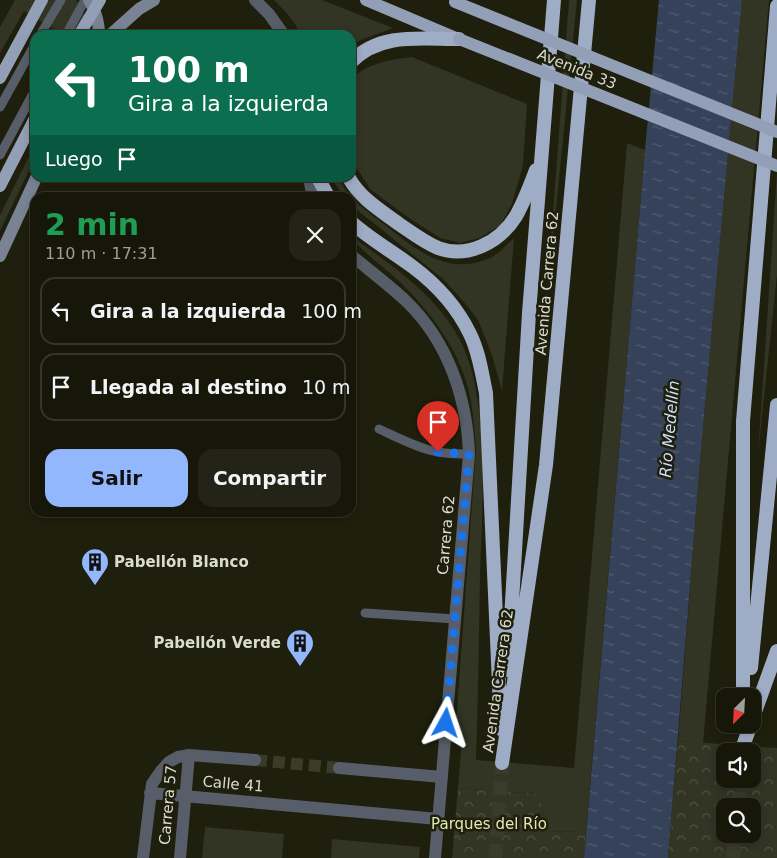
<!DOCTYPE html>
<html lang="es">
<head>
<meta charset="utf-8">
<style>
  body { margin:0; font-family:"DejaVu Sans",sans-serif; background:#232417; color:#f1f3f6; height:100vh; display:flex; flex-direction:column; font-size:19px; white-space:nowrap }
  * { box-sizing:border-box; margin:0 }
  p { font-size:16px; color:#9e9f9c }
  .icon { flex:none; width:28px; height:28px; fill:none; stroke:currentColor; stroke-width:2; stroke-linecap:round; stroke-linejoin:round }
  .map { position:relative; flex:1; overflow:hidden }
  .panel { position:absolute; left:30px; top:192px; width:326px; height:325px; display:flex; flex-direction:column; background:#161709; border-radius:15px; box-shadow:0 2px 8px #0003,0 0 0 1px #35362a }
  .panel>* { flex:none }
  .banner { position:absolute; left:30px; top:30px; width:326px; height:152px; border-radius:15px; box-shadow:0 2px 8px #0003,0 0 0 1px #35362a; background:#0b6e4f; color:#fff; overflow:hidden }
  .needle { width:32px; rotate:204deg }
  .controls { position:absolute; left:716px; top:688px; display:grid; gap:10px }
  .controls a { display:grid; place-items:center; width:45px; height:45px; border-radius:10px; background:#161709; box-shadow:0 2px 8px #0003,0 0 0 1px #35362a; font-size:25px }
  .pin { position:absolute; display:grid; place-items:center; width:42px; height:42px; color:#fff; margin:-51px -21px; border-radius:50% 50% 50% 0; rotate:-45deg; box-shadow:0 0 5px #0007 }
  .pin .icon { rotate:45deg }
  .me { position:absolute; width:55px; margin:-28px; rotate:5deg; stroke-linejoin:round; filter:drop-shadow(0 0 4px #0008) }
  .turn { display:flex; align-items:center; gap:18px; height:105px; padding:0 15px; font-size:22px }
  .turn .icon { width:65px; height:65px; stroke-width:2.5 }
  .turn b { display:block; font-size:35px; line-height:42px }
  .then { display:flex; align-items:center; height:48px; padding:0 15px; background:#0003; gap:10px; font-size:19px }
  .round { display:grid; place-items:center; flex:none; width:52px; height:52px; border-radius:15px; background:#232417 }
  .summary { display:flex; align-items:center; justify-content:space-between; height:85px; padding:0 15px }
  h1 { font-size:30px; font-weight:700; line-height:38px; color:#1e9e55 }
  .action { display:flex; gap:10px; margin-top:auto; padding:10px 15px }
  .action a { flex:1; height:58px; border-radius:15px; background:#93b7fd; color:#111; font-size:20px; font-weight:700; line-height:58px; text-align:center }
  .action a+a { background:#232417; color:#f1f3f6 }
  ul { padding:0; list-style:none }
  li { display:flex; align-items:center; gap:15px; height:68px; margin:0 10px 8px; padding:0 5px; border:2px solid #35362a; border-radius:15px }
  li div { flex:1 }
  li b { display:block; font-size:19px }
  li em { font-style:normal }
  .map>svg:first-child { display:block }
  .green { fill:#323424 }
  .park { fill:url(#park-crowns); fill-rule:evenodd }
  .water { fill:url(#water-ripples) }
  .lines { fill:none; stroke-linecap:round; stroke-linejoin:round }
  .tertiary-tunnel { stroke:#3a3b29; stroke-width:12; stroke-dasharray:12 6; stroke-linecap:butt }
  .trunk-tunnel { stroke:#3a3b29; stroke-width:14; stroke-dasharray:14 7; stroke-linecap:butt }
  .service { stroke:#585e69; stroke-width:9 }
  .tertiary { stroke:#585e69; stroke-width:12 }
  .secondary { stroke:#798394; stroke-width:12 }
  .primary { stroke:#939fb6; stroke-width:12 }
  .trunk { stroke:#9facc6; stroke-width:14 }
  .primary-bridge { stroke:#939fb6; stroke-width:12 }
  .route { stroke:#1a73e8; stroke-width:9; stroke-dasharray:0 16.2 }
  .labels { text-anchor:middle; stroke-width:5; stroke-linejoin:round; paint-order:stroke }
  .street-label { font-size:15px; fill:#dbdcd0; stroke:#1e1f0c }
  .poi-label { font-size:15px; font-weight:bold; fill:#dbdcd0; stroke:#1e1f0c; text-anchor:start }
  .park-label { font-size:15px; fill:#e3e8b0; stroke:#1e1f0c }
  .water-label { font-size:16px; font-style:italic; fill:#cfdefc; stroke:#1e1f0c }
</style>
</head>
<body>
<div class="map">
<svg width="777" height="858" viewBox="0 0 777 858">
  <defs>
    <pattern id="park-crowns" width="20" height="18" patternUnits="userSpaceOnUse" patternTransform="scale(1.25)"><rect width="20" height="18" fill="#323424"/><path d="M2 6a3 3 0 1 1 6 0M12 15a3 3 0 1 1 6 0" fill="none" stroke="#4f5143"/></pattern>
    <pattern id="water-ripples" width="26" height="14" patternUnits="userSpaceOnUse" patternTransform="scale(1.25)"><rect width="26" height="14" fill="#364259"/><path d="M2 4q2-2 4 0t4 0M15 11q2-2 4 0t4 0" fill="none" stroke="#525d70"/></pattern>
  </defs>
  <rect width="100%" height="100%" fill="#1e1f0c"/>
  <path class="green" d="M15 0H76L88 21 90 35H64L24 11 0 53V27Z
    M274 0H322L393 28 361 40 351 46V35H301C295 21 285 11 274 0Z
    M569 0H577L545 319Z
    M742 0H769L703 743 678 741 701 450Z
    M412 57 527 104 523 165 512 204 500 226 479 238 461 243 440 238 409 218 370 189 353 162 351 158V83C358 64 394 59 412 57Z
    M627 143 645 150 586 831 548 832 539 794 458 788 462 737H455L476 449C474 427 473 403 466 381 454 343 429 311 401 283 389 271 358 249 351 236 390 264 431 291 456 333 492 392 482 507 480 575 479 637 478 698 476 760L574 768Z
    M35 144V158L0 231V215Z
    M777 171V275L758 454Z
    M331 178H339C347 198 367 211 384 224 415 249 447 277 490 258 499 254 507 244 514 238L502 391 492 355 478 320 464 302 443 279 351 205V198L344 197Z
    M205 827 284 834 282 858H202Z
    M332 839 420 847 419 858H331Z"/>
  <path class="park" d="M678 741 777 748V858H668ZM725 751H752V779H725ZM725 806H752V834H725Z
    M458 788 539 794 548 832 586 831 584 858H452Z"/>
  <path class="water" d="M659 0H742L701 450 668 858H584L645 150Z"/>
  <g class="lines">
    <path class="tertiary-tunnel" d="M255 760 339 768"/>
    <path class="trunk-tunnel" d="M738 806 740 779
      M495 858 502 763
      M733 858 735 834"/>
    <path class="service" d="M40 35 61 0
      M66 35 85 0
      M0 107 35 44
      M0 155 35 90
      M379 429C414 445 430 455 469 454
      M365 613 455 619"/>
    <path class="tertiary" d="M255 0 269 14 284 35
      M309 178 313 198
      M351 255C370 271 389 285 407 302 448 342 467 398 469 454L435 858
      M339 768 442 777
      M150 793 438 819
      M143 858 152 784 161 771 169 762 178 757 189 755 255 760
      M180 858 189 755"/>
    <path class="secondary" d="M89 0C96 11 99 22 99 35
      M110 35 139 9 154 0
      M0 256 36 178"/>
    <path class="primary" d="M366 0 456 38
      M0 78 42 0
      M0 186 35 118"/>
    <path class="trunk" d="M351 62C380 32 421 39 459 39
      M318 178 329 198
      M349 178C360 198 380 210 399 224 411 232 424 242 438 248 468 259 500 242 516 216 524 202 530 186 536 170
      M351 222C370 239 393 252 413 267 437 285 457 307 470 334 479 352 482 374 486 393L501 729
      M751 668 777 405
      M508 670 529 313 554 0
      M743 696V421L777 6
      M752 720 777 651
      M743 746 751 724
      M502 763 546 465 589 0"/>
    <path class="primary-bridge" d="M455 2 777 132
      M79 35 100 0
      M459 39 777 166"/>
  </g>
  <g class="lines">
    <path class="route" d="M438 452 469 454 446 723"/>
  </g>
  <defs>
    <g id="building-pin" transform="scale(1.4375)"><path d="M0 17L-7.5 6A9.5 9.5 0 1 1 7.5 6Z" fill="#93b7fd" stroke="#1e1f0c"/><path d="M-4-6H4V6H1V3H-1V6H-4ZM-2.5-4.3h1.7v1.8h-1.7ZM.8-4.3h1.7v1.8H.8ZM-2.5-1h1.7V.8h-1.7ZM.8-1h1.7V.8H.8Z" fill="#111"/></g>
  </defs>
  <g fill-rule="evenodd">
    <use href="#building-pin" x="95" y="562"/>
    <use href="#building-pin" x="300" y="643"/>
  </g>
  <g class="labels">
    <g class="street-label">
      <text transform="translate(577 69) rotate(22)" y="5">Avenida 33</text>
      <text transform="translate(547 283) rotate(-85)" y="5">Avenida Carrera 62</text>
      <text transform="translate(446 535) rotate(-85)" y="5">Carrera 62</text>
      <text transform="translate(498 681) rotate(-82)" y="5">Avenida Carrera 62</text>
      <text transform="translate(233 784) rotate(5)" y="5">Calle 41</text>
      <text transform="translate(168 805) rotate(-85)" y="5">Carrera 57</text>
    </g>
    <g class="poi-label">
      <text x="114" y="567">Pabellón Blanco</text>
      <text x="281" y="648" text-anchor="end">Pabellón Verde</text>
    </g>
    <g class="park-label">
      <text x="489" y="829">Parques del Río</text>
    </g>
    <g class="water-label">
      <text transform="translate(669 429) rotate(-85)" y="6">Río Medellín</text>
    </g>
  </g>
</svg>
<div class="controls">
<a><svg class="needle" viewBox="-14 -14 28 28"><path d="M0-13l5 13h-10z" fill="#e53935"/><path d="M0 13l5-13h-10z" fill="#9e9f9c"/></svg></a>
<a><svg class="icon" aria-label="sound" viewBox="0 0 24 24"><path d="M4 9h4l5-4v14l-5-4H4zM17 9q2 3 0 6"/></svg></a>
<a><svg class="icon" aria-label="search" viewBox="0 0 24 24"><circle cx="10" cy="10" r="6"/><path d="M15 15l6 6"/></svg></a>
</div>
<div class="pin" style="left:438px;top:452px;background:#d93025"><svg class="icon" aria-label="arrive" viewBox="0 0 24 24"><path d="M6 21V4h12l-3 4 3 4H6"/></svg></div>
<svg class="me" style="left:446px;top:723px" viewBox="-20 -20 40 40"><path d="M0-17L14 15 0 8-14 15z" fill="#1a73e8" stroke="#fff" stroke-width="4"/></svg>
<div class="banner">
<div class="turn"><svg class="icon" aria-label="left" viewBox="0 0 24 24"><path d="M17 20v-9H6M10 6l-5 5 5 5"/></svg><div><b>100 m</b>Gira a la izquierda</div></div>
<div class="then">Luego<svg class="icon" aria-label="arrive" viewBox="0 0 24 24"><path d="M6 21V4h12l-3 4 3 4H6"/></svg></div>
</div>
<section class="panel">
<div class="summary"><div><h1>2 min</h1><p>110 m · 17:31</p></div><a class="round"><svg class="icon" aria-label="close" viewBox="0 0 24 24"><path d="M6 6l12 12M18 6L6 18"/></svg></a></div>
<ul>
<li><svg class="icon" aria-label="left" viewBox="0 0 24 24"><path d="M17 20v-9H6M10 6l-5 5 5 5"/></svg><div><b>Gira a la izquierda</b></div><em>100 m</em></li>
<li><svg class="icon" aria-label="arrive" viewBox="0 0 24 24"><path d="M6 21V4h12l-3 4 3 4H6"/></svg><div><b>Llegada al destino</b></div><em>10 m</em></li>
</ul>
<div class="action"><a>Salir</a><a>Compartir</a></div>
</section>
</div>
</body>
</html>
